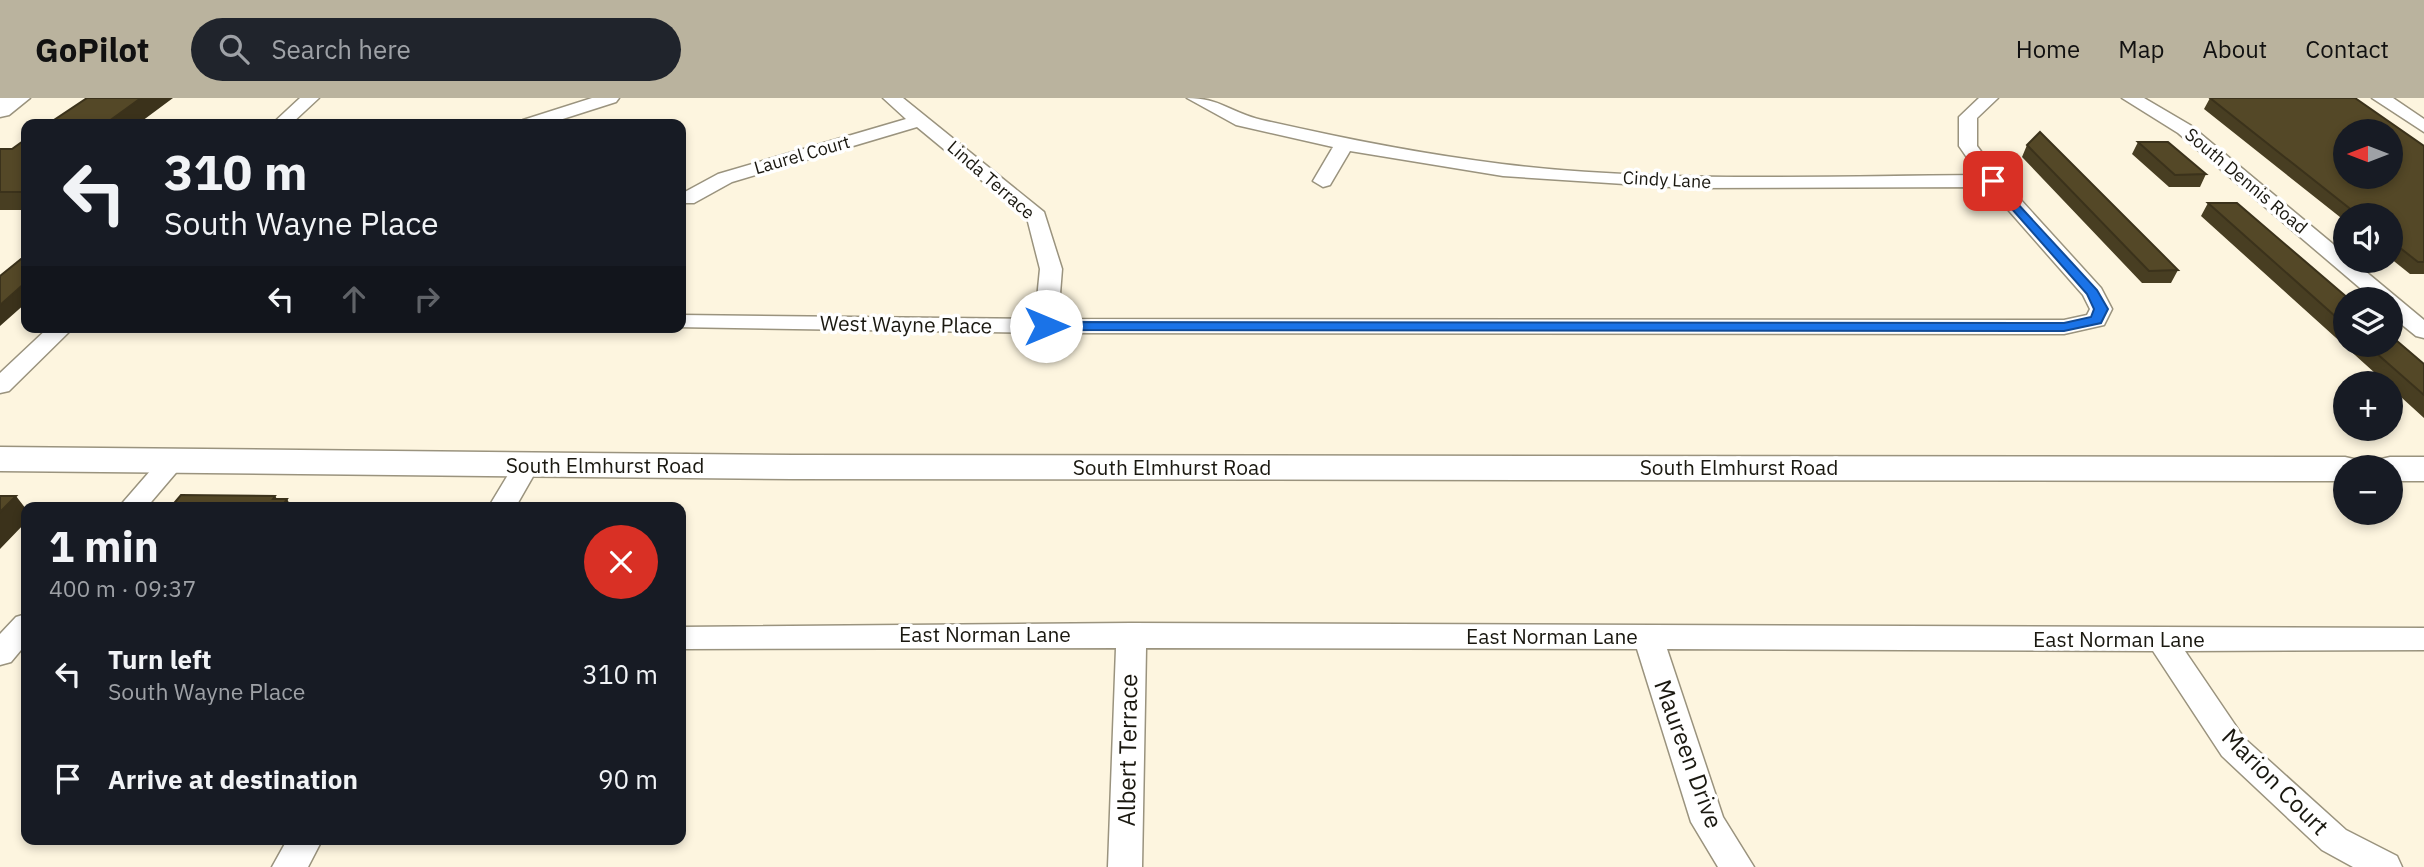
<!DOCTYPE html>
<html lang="en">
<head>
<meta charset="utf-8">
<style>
  body { margin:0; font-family:"IBM Plex Sans",sans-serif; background:#20242c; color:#f1f3f6; height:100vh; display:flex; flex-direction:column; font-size:26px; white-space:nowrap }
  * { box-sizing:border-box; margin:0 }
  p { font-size:23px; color:#9ea1a6 }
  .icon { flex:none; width:38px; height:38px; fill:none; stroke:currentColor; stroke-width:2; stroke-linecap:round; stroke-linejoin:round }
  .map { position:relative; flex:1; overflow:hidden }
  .sheet { position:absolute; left:21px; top:404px; width:665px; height:343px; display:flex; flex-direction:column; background:#171b24; border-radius:14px; box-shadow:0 4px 10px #0003 }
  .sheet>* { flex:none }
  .hud { position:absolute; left:21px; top:21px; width:665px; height:214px; border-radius:14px; box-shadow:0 4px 10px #0003; background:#171b24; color:#f1f3f6; overflow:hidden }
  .needle { width:46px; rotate:270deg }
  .buttons { position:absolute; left:2333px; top:21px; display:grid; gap:14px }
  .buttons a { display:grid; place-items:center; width:70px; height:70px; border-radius:50%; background:#171b24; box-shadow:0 4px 10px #0003; font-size:35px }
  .pin { position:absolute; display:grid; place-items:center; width:60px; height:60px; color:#fff; margin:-30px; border-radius:14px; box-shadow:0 4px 10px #0006 }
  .me { position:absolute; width:77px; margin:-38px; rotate:90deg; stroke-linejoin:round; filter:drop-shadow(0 0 5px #0008) }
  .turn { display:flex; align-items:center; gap:24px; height:147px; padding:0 28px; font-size:32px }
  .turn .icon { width:91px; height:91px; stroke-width:2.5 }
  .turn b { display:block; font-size:49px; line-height:60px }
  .lanes { display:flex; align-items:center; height:66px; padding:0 28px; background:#0003; justify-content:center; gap:35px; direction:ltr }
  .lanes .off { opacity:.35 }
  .round { display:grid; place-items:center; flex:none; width:74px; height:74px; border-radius:37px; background:#20242c }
  .overview { display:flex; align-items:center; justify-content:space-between; height:119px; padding:0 28px }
  h1 { font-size:42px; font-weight:700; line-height:52px }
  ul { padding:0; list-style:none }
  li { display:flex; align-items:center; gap:21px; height:105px; padding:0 28px }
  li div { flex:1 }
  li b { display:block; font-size:26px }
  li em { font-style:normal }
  header { display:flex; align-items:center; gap:42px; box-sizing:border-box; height:98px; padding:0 35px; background:#bab39e; color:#111 }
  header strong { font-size:33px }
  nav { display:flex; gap:38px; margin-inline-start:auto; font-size:24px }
  .search { width:490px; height:63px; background:#20242c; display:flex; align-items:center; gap:18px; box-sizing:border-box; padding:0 24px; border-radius:38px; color:#9ea1a6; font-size:26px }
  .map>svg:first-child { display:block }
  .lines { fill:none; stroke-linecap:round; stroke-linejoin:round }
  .street-casing { stroke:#9a937e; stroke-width:3 }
  .primary-casing { stroke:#9a937e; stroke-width:3 }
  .street { fill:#fff; fill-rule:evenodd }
  .primary { fill:#fff; fill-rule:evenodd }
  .wall { fill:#483e22 }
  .shaded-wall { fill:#3b321b }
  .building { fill:#544827; stroke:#3b321b; stroke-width:2; fill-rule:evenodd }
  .route { fill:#1a73e8; stroke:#114b97; stroke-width:2 }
  .labels { text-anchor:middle; stroke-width:7; stroke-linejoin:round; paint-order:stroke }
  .far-street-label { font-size:18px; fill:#1a1810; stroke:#fff }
  .street-label { font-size:21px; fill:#1a1810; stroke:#fff }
  .near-street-label { font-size:24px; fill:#1a1810; stroke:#fff }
</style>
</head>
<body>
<header>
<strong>GoPilot</strong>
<div class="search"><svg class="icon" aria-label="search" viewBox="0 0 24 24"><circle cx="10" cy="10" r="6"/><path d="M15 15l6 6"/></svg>Search here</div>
<nav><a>Home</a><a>Map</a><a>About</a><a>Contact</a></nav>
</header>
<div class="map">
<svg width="2424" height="769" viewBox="0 0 2424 769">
  <rect width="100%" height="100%" fill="#fdf5df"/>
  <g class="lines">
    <g class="street-casing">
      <path id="street" d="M300 0H319L291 26H272Z
        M592 0H619L616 4 547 26H520L523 22Z
        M883 0H903L1044 114 1062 171 1058 221 2064 222 2087 217 2090 211 2083 197 1988 89 1686 90 1503 78 1350 53 1330 87 1323 89 1313 83 1333 49 1236 27 1187 0C1221 0 1231 15 1262 22 1341 40 1421 56 1502 66 1660 85 1821 78 1979 77L1959 48V19L1979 0H1998L1977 20V48L2000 79 2101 190 2112 211 2104 227 2064 236 1046 235 675 229H681V217L1035 221 1040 171 1027 120 917 29 732 84 694 105H681V96L718 76 906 21Z
        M2122 0H2144L2190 27 2345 156V163H2353L2424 222V240L2416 238 2390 217V201H2373L2178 35Z
        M2372 0H2393L2424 21V34Z
        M49 229H74L9 293 0 295V275Z
        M173 355 182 357 186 363 146 410H118L164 357Z
        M526 360 535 362 539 368 515 410H488L517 362Z
        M26 516V546L11 564 0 567V536L16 519Z
        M1131 525 2424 530V552L2185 553 2244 640 2346 732 2397 758 2402 769H2353L2322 752 2222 658 2153 553 1667 551 1723 719 1754 769H1718L1691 724 1637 551 1146 550 1142 769H1108L1116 550 681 551V529Z
        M287 742H322L308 769H272Z"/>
    </g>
    <g class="primary-casing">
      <path id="primary" d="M0 0H30L9 17 0 19Z
        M0 349 792 357 2345 359 2358 362 2363 369H2345V383L792 381 0 373Z
        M2390 359H2424V383H2390V369H2372L2377 362Z"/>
    </g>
    <use href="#street" class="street"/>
    <use href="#primary" class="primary"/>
  </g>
  <path class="wall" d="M2210 0 2424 48V176H2410L2390 160V117H2345V123L2204 11Z
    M26 41V112H0V51H12Z
    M2138 44 2206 76 2200 89H2169L2132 56Z
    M2027 47 2178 172 2171 185H2142L2022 59Z
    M2208 105 2345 201V247H2390L2424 266V320L2390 289V285H2386L2201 118Z"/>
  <path class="shaded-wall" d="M141 0H173L138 26H105Z
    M26 184V205L0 228V207Z
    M16 398 26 411V424L0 451V414Z
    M275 398 282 408 287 401 292 410H278L273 401Z"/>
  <path class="building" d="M87 0H141L105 26H48Z
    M2210 0H2355L2424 48V164H2418L2390 142V117H2358ZM2345 33H2390V79H2345Z
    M2040 34 2178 172 2149 173 2027 47Z
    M26 41V94H0V51H12Z
    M2138 44H2168L2206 76 2175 77Z
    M2208 105H2237L2349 201H2345V227Z
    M26 157V184L0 207V178Z
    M2390 237 2424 266V297L2367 247H2390Z
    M181 397 275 398 273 401H287L281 410H170Z
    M0 398H16L0 414Z"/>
  <path class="route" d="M1993 79 2097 192 2108 211 2101 225 2064 233 1046 232 1039 228 1046 224 2064 225 2091 219 2094 211 2087 196 1989 85 1987 83Z"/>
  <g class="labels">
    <g class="far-street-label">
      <text transform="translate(802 57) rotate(-16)" y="6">Laurel Court</text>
      <text transform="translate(991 82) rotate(41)" y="6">Linda Terrace</text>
      <text transform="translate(1667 82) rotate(3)" y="6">Cindy Lane</text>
      <text transform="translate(2246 83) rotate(40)" y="6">South Dennis Road</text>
    </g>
    <g class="street-label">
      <text transform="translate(906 227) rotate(1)" y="7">West Wayne Place</text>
      <text x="605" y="375">South Elmhurst Road</text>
      <text x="1172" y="377">South Elmhurst Road</text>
      <text x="1739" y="377">South Elmhurst Road</text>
      <text x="985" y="544">East Norman Lane</text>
      <text x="1552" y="546">East Norman Lane</text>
      <text x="2119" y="549">East Norman Lane</text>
    </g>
    <g class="near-street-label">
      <text transform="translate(1128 652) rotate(-89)" y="8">Albert Terrace</text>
      <text transform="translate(1688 656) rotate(70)" y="8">Maureen Drive</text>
      <text transform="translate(2275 684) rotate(45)" y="8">Marion Court</text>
    </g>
  </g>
</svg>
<div class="buttons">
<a><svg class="needle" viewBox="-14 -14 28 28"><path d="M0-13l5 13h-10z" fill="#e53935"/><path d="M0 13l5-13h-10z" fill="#9ea1a6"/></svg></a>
<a><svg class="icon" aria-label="sound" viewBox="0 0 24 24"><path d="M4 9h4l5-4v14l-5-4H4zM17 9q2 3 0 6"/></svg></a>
<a><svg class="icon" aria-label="layers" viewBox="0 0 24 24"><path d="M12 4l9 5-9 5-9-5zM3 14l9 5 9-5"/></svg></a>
<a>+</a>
<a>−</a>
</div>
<div class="pin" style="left:1993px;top:83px;background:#d93025"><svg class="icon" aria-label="arrive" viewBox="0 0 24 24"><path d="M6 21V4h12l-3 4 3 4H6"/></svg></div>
<svg class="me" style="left:1046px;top:228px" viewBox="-20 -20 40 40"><circle r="19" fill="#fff"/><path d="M0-13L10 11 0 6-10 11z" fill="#1a73e8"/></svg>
<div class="hud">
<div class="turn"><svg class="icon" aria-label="left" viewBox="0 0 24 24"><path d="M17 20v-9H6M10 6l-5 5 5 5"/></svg><div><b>310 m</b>South Wayne Place</div></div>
<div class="lanes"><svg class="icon" aria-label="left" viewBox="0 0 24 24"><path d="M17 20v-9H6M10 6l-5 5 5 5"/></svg><svg class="icon off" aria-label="ahead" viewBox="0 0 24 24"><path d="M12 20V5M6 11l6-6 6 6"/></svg><svg class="icon off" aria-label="right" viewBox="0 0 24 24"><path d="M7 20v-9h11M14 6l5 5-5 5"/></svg></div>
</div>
<section class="sheet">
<div class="overview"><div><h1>1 min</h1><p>400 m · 09:37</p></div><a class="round" style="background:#d93025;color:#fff"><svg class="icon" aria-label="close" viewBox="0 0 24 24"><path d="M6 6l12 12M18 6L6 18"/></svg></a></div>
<ul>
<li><svg class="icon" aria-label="left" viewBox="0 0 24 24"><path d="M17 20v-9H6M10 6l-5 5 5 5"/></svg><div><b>Turn left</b><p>South Wayne Place</p></div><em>310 m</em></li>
<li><svg class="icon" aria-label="arrive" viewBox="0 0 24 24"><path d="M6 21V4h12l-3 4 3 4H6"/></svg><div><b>Arrive at destination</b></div><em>90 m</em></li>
</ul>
</section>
</div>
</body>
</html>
